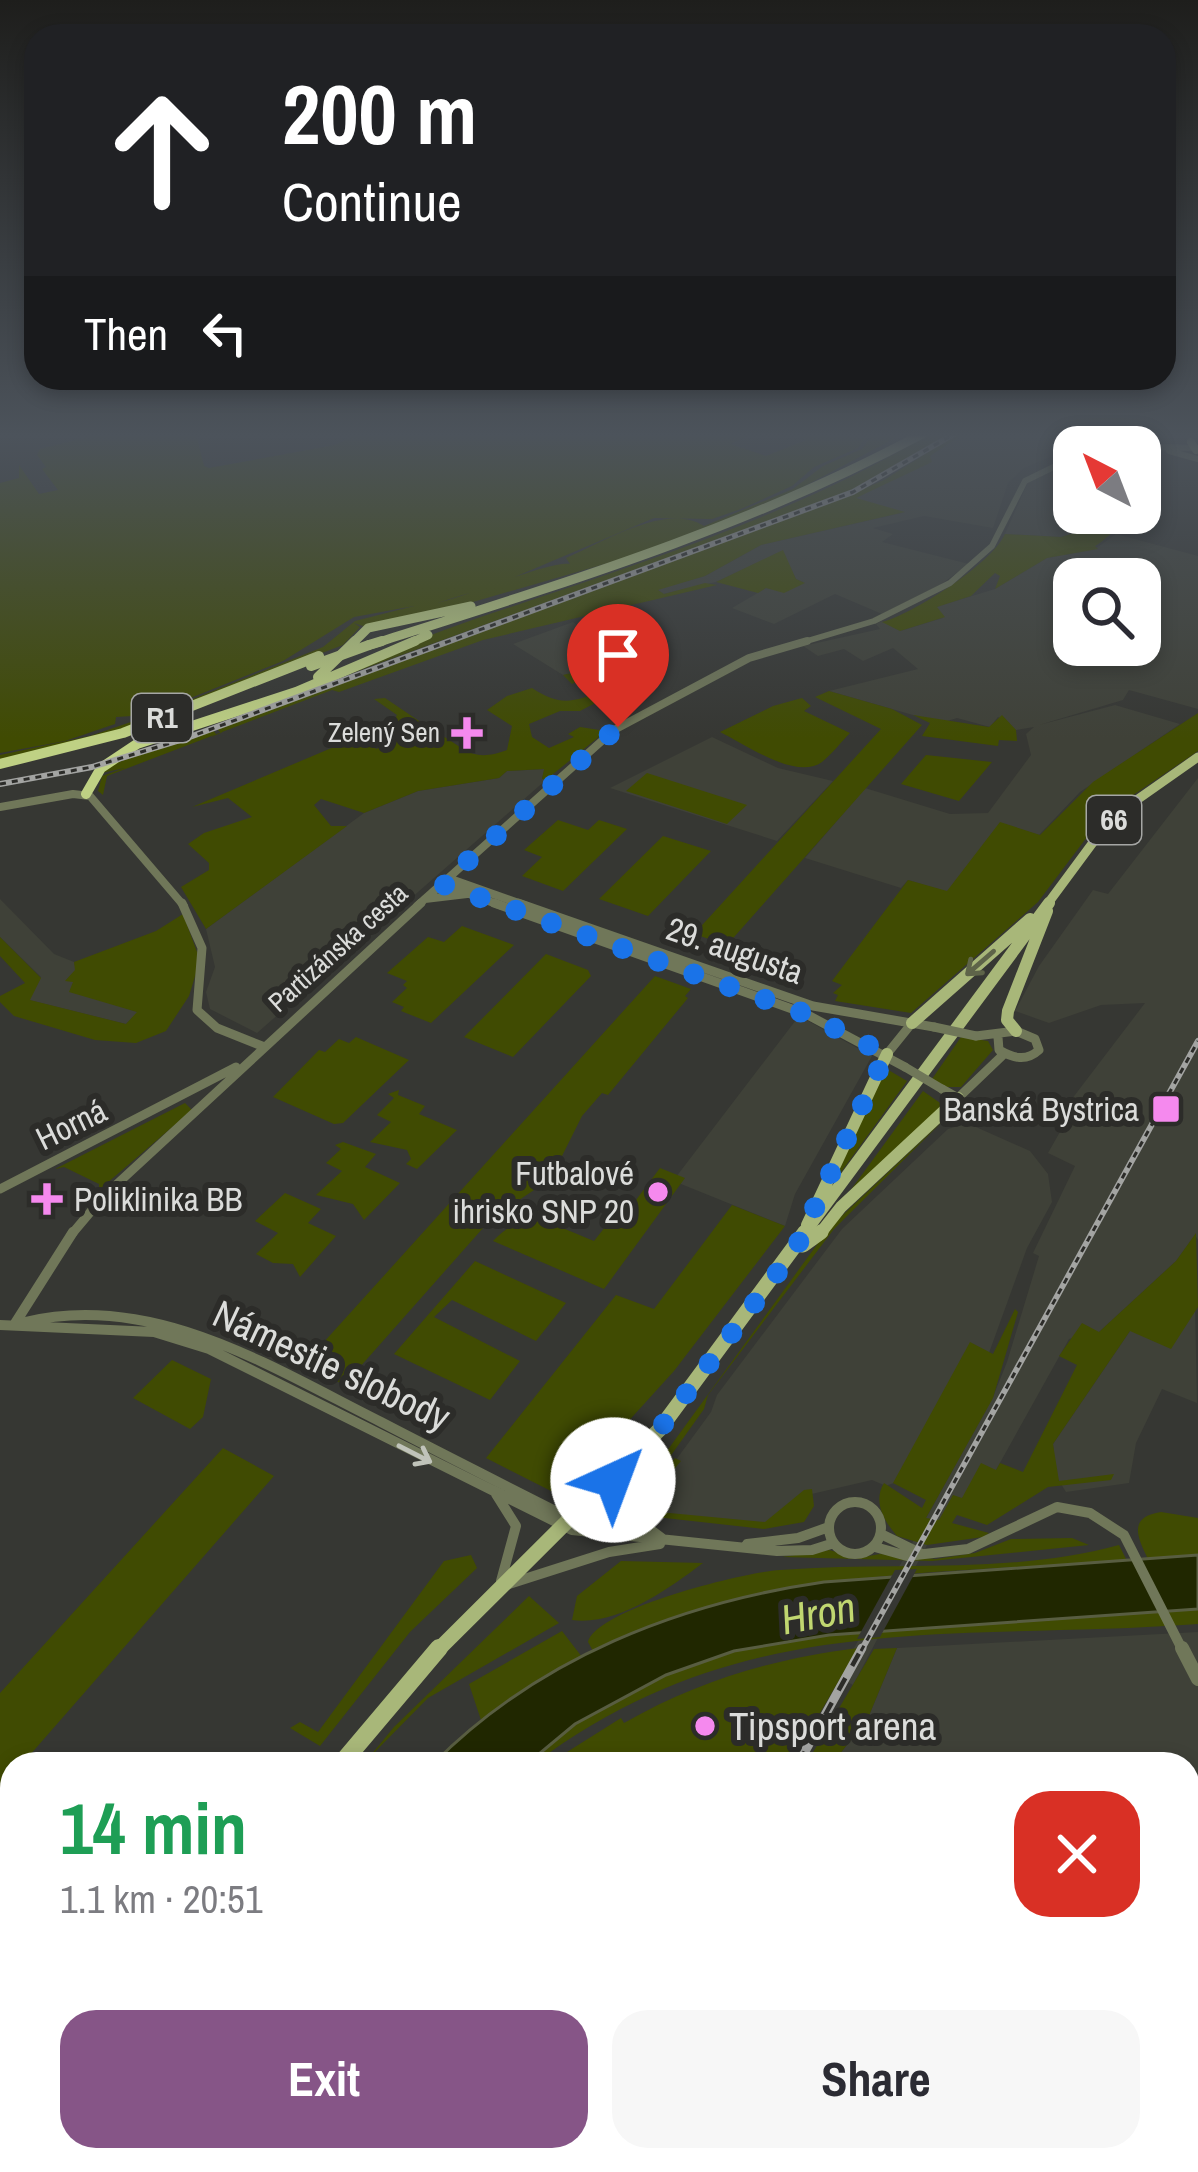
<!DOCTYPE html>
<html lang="en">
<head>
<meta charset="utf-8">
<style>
  body { margin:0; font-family:"Archivo Narrow",sans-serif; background:#f7f7f7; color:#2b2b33; height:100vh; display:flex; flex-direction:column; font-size:45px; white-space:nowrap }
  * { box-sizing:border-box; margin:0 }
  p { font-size:39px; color:#7c7c81 }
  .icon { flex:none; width:66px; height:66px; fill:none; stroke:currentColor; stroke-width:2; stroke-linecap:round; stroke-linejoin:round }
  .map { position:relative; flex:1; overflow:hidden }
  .sheet { position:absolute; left:0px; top:1752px; width:1200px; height:420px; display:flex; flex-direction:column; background:#fff; border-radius:36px 36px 0 0; box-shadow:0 6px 18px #0003 }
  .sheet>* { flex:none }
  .guide { position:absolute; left:24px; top:24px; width:1152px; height:366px; border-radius:36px; box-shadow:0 6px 18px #0003; background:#202124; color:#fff; overflow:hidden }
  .needle { width:78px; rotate:318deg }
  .tools { position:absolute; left:1053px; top:426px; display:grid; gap:24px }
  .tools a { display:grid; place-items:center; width:108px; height:108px; border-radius:24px; background:#fff; box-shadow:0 6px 18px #0003; font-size:60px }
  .pin { position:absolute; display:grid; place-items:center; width:102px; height:102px; color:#fff; margin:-123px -51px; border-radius:50% 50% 50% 0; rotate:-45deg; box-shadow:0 0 12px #0007 }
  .pin .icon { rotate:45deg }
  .me { position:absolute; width:132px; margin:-66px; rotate:43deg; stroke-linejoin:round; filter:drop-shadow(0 0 9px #0008) }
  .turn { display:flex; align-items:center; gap:42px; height:252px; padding:0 60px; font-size:54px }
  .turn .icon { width:156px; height:156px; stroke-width:2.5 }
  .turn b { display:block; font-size:84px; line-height:102px }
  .then { display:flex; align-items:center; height:114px; padding:0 60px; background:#0003; gap:24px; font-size:45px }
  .round { display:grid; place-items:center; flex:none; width:126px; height:126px; border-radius:36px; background:#f7f7f7 }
  .head { display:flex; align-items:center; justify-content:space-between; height:204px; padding:0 60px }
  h1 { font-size:72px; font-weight:800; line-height:90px; color:#1e9e55 }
  .button { display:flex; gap:24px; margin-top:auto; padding:24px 60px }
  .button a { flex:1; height:138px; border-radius:36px; background:#865587; color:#fff; font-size:48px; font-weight:800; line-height:138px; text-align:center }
  .button a+a { background:#f7f7f7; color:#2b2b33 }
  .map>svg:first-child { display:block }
  .built { fill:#3f4138; fill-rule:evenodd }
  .green { fill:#404b02 }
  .water { fill:#202700; stroke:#585d41; stroke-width:3 }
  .pier { fill:#363733 }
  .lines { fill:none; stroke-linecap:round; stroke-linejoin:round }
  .tertiary-far4 { stroke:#707759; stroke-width:6 }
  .tertiary-far3 { stroke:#707759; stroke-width:8 }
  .tertiary-far2 { stroke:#707759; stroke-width:9 }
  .tertiary-far1 { stroke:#707759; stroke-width:10 }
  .tertiary { stroke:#707759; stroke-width:14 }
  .primary-far3 { stroke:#a8b779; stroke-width:9 }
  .primary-far2 { stroke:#a8b779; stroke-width:12 }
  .primary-far1 { stroke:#a8b779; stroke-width:15 }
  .primary { stroke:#a8b779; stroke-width:18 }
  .motorway-far1 { stroke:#bfd184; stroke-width:9 }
  .motorway { stroke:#bfd184; stroke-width:10 }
  .rail-far1-casing { stroke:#a3a4a2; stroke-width:6 }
  .rail-casing { stroke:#a3a4a2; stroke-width:9 }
  .rail-far1 { stroke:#2c2c29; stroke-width:3; stroke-dasharray:6; stroke-linecap:butt }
  .rail { stroke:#2c2c29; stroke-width:4.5; stroke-dasharray:14; stroke-linecap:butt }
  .tertiary-bridge { stroke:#707759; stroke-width:9 }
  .primary-bridge { stroke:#a8b779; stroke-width:8 }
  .motorway-bridge { stroke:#bfd184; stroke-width:10 }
  .oneway { stroke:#5e6449 }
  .oneway2 { stroke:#c0c3ba }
  .route { stroke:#1a73e8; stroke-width:21; stroke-dasharray:0 37.8 }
  .poi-dot { fill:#f589ee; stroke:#2c2c29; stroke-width:4.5 }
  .labels { text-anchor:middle; stroke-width:12; stroke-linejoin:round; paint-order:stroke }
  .far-poi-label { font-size:27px; fill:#dbdcda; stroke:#2c2c29; text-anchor:end }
  .far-street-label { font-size:27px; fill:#dbdcda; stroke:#2c2c29 }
  .shield { fill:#2c2c29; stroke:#a6a7a5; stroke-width:3 }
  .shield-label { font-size:30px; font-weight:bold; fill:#dbdcda }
  .street-label { font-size:33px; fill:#dbdcda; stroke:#2c2c29 }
  .poi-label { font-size:33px; fill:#dbdcda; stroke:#2c2c29; text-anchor:end }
  .near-street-label { font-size:39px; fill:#dbdcda; stroke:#2c2c29 }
  .near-poi-label { font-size:39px; fill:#dbdcda; stroke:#2c2c29; text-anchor:start }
  .near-water-label { font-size:42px; font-style:italic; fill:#c1d770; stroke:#2c2c29 }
</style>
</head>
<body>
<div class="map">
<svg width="1198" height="2172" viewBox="0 0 1198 2172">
  <rect width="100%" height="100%" fill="#363733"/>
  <path class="built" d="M963 434H1084L1069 449 1024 468 1008 483 993 528 924 516 873 528 893 534 882 542 969 564 940 585 882 614 835 594 774 624 732 608 766 588 778 590 803 582 796 579 782 551 716 582 663 594 657 589 705 576 761 545 902 513 854 498 931 462 929 456Z
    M1074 459V513H1106L1100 525 1061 537 1005 534 1029 480Z
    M1116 534 1198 556V709L1129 690 1123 700 1039 725 1115 705 1180 724 1080 792 1039 835 1000 823 947 892 908 880 901 888 805 858 865 788 950 814 988 813 1031 755 1026 734 1034 727 1016 730 998 717 990 727 957 718 941 723 829 691 918 669 893 648 863 661 844 649 818 656 803 646 880 629 876 624 882 621 900 631 943 618 936 607 995 589 1047 558 1095 549ZM1074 579H1140V645H1074Z
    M573 622 596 639 622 632 665 649 627 673 563 675 513 644Z
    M712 737 778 768 833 781 777 841 610 788Z
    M545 769 542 778 547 779 257 1033 210 1009 206 992 215 967 206 929 364 813 418 791 499 778 507 771Z
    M1198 778V1240L1195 1235 1176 1261 1098 1333 1069 1339 996 1470 961 1499 953 1496 853 1685 838 1677 993 1397 1007 1362 1039 1256 1033 1253 1075 1166 1048 1153 1065 1123 1062 1112 1145 1003 1101 1005 1049 1023 1015 1011 1039 966 1093 890 1108 894Z
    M0 899 54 954 74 962 76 970 66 980 74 981 70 991 138 1012 126 1024 29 1000 41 977 0 937Z
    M799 1016 872 1056 795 1194 785 1226 681 1184 676 1177Z
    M967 1123 1030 1151 1048 1174 1052 1202 1027 1248 981 1375 896 1482 886 1486 872 1480 803 1496 767 1525 655 1514 659 1483 711 1412 717 1395 842 1229 948 1129Z
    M1195 1305 1197 1403 1162 1389 1136 1443 1129 1483 1066 1492 1056 1476 1053 1444 1130 1331Z
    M1198 1632V1820L1188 1821V1764H832L868 1718 897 1648Z"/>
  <path class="green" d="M100 434H196L204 466 209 468 335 445 357 434H751L730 444 766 456 806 440 796 434 865 438 858 448 814 467 792 486 741 509 712 519 654 518 498 584 437 603C469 596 548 561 570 564L566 558C604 542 666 502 704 526L793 489 823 466 862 449 873 434H903L780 499 639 554 473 602 363 626 354 623 360 627 343 645 113 733 0 760V755L90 736 163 711 323 647 355 621 414 606 354 617 283 661 148 715 116 717 115 724 65 741 0 753V483L19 478V465L39 494 58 490 42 469 46 467 37 455 40 449Z
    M930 434H951L891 472 838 496 212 724C301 693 386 649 475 619 632 566 786 519 930 434Z
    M957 434H963L930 456 932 462 856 498 905 512 761 545 705 576 658 590 664 594 705 583 717 585 483 640 339 692 332 690 107 776 103 795 98 791 102 776 125 768 101 773 107 766 213 730 216 734 211 737 221 733 217 729 849 495 884 480Z
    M1106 513H1137C1125 517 1111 537 1095 546L1098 549 1047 558 995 589 1000 576 995 573 971 596 937 607 945 617 900 631 882 622C911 615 992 564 1005 534L1061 537 1100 525Z
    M783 550 796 579 805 583 784 593 766 588 758 593 716 582Z
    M618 670 627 673 622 689 580 711H560L529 724 532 737 549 748 574 737 568 734 580 727 606 731 547 779H542L544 769 507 771 499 778 418 791 364 813 321 799 314 805 331 826H347L206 929 181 887 209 870V863L188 844 204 833 252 817 228 798 192 807 393 722 397 715 374 699 385 698 428 727 417 731 410 727 369 743 376 749 430 729C463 744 468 765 507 750L512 726 487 710 507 696 532 688C561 707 573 702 605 690L607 684 586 678 572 684 563 675C582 669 598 679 618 670Z
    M829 691 892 709 922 725 727 945 694 934 881 729 815 697Z
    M802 698 811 706 804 711 850 733C841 742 832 754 822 762 796 781 745 744 720 732L773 706Z
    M1198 713V751L1120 804 1090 833 1038 902 911 1013 835 1001 838 995 833 993 842 985 832 981 908 880 947 891 1000 822 1040 835 1093 782Z
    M913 715 989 727 1002 715 1016 730 1017 741 999 740 998 746 922 736 930 723Z
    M926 755 992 762 959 801 901 784Z
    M647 773 747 805 727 824 626 791Z
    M558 820 588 830 599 820 627 829 563 891 522 876 542 857 524 850Z
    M663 836 711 851 648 916 599 899Z
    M183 914 200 960 189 996 166 1031 136 1043 95 1040 14 1016 0 1002V996L25 983 0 956V937L41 978 30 1000 126 1024 137 1012 69 992 73 982 65 981 75 970 74 962 156 931Z
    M462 926 514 945 431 1023 401 1011 404 1007 392 1002 407 988 403 985 407 981 387 973 428 937 444 942Z
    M546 954 588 970 591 976 513 1057 464 1037Z
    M655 976 691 989 685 996 688 998 608 1095 602 1093 582 1116 559 1162 534 1190 491 1219 344 1385 304 1364Z
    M356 1037 409 1060 343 1123 334 1124 273 1097 319 1050 325 1052 339 1039 349 1043Z
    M961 1037 988 1041 993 1050 961 1087H945L932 1079Z
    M885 1068 907 1081 831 1186Z
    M399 1090 398 1095 425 1106 419 1114 457 1130 417 1169 406 1164 411 1159 407 1150 370 1142 391 1122 377 1115 394 1098 388 1094Z
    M923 1091 943 1105 850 1191Z
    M185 1103 192 1110 99 1190V1184L64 1167 55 1169Z
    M951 1113 834 1229 708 1395 704 1409 652 1482 646 1511 655 1522 644 1518 634 1503 637 1492 829 1228Z
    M343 1142 376 1154 365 1167 400 1183 364 1220 353 1204 316 1195 342 1171 326 1163 341 1149 335 1145Z
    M660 1168 685 1178 604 1289 493 1241C526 1206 554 1225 594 1241L628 1198 636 1200Z
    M285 1193 321 1209 308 1223 336 1236 300 1277 293 1264 273 1263 256 1254 278 1233 255 1221Z
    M732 1205 785 1226 674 1371 575 1480 562 1491H551L486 1458 616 1295 654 1309Z
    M1196 1233 1198 1307 1171 1349 1130 1331 1053 1444 1059 1481 1114 1474 1111 1480 1048 1487 987 1525 957 1515 952 1523 989 1533 983 1537 927 1545 897 1536C883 1520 873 1501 884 1483L922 1508 926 1500 893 1483 970 1342 993 1354 1015 1309 1018 1312 993 1398 926 1518 939 1520 953 1495 962 1498 981 1463 996 1470 1000 1463 1023 1472 1077 1365 1059 1356 1082 1323 1099 1332 1176 1261Z
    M475 1261 566 1303 536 1341 452 1300 434 1317 520 1361 490 1400 394 1354Z
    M172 1360 211 1379 203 1417 190 1429 133 1398Z
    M223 1448 274 1476 22 1764H12V1779L0 1792V1693Z
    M675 1458 681 1461 670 1474 671 1483H661L659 1512 765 1522 804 1490 812 1489 814 1506 804 1522 764 1529 656 1517 651 1510 657 1483Z
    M1161 1512 1198 1518V1555L1148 1559C1136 1535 1129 1517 1161 1512Z
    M1072 1538 1089 1545 932 1561 782 1557 829 1550 858 1558 880 1554 936 1559 975 1553 1011 1539Z
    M1119 1545 1127 1561C947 1573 759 1568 593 1651L588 1642C596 1609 744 1572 780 1570 892 1561 1009 1575 1119 1545Z
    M471 1555 477 1568 410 1632 320 1746 290 1728 300 1722 318 1732 444 1561Z
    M621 1561 703 1563C668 1589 618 1626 572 1620L577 1596Z
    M529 1596 559 1623 428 1698 366 1761 394 1727Z
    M1198 1609V1624C955 1642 745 1605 534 1764H527L575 1724 666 1675 734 1651 829 1635Z
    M562 1631 582 1657 481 1720 469 1684Z
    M858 1648 790 1764H548L621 1718 624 1723C700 1680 772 1659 858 1648Z
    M897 1648 868 1718 832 1764H806L874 1649Z
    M0 1800 12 1807V2160H136L131 2172H0Z"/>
  <path class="water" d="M1198 1555V1609L829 1635 734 1651 666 1675 575 1724 527 1764H433C538 1658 679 1603 824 1582Z"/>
  <path class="pier" d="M917 1569 880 1637 857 1639 895 1570Z"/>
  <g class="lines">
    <path class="tertiary-far4" d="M1124 443 1147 434
      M1114 446 1198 448
      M1169 451 1198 459
      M797 644 874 621 950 583 992 546 1025 481 1074 457"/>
    <path class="tertiary-far3" d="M0 807 73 794 90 796 184 906
      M448 878 527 906
      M442 884 502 906
      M425 899 467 894
      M417 906 614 730 749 658 807 641"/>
    <path class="tertiary-far2" d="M182 903 202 948 197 1010 217 1028 262 1046
      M494 903 806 1014 905 1067
      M518 903 813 1006 934 1027
      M976 1036 1016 1031 1035 1039 1039 1050C1026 1062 1013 1058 999 1050L998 1037
      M887 1054 912 1023
      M942 1089 958 1098 1004 1054
      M0 1189 236 1067
      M71 1235 103 1197 421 903"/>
    <path class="tertiary-far1" d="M25 1322C153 1291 271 1367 381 1422 452 1459 524 1495 595 1531
      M0 1325 154 1332 209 1349 572 1530 777 1551 812 1550 834 1543
      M14 1325 73 1232
      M641 1454 630 1503 639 1521 663 1539
      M496 1494 516 1526 501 1581
      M829 1528a26 26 0 1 1 52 0a26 26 0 1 1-52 0Z
      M883 1535 920 1553
      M747 1544 798 1538 826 1528
      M875 1547 907 1556 968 1549 1057 1507 1090 1513 1124 1535 1183 1651
      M509 1584 609 1552 660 1544"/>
    <path class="tertiary" d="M1182 1648 1198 1679"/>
    <path class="primary-far3" d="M1046 906 1100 833 1131 804 1198 757"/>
    <path class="primary-far2" d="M912 1023 1030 919
      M1016 1031 1007 1020 1008 1011 1047 911
      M807 1225 887 1054
      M803 1235 1049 903
      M819 1235 841 1207 958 1098"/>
    <path class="primary-far1" d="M803 1245 821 1232
      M437 1651 659 1430 805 1232"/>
    <path class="primary" d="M341 1764 439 1648
      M153 2172 157 2160"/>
    <path class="motorway-far1" d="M352 644 368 628 471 606
      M373 644C561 584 747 528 922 434
      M408 644 428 635"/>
    <path class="motorway" d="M369 645 382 641
      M318 677 355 641
      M0 764 123 733 319 656
      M86 794 101 768 137 744 296 692 415 641"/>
    <g class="rail-far1-casing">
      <path id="rail-far1" d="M0 784 92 767 187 738 853 492 954 434
        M861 1651 1198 1041"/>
    </g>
    <g class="rail-casing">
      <path id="rail" d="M798 1764 862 1648
        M572 2172 579 2160"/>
    </g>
    <use href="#rail-far1" class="rail-far1"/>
    <use href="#rail" class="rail"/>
    <path class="tertiary-bridge" d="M934 1027 976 1036
      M905 1067 942 1089"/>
    <path class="primary-bridge" d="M1191 442 1196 450"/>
    <path class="motorway-bridge" d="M311 666 369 645"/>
  </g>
  <defs><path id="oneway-shaft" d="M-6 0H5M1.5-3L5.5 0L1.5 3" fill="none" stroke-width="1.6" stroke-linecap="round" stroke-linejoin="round" transform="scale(3)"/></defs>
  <use class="oneway" href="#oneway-shaft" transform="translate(980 963) rotate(139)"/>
  <use class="oneway2" href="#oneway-shaft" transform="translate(415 1454) rotate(27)"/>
  <linearGradient id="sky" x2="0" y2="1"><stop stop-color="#1e1e1c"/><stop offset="0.59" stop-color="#4c535b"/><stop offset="1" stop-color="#4c535b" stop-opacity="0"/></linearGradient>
  <rect width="1198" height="738" fill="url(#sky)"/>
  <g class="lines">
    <path class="route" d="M613 1480 659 1430 796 1248 886 1054 806 1014 442 884 618 727"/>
  </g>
  <g class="poi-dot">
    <path d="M461 715h12v12h12v12h-12v12h-12v-12h-12v-12h12z"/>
    <rect x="1151" y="1094" width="30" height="30" rx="6"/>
    <circle cx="658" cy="1192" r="12"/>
    <path d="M41 1181h12v12h12v12h-12v12h-12v-12h-12v-12h12z"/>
    <circle cx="705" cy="1726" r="12"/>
  </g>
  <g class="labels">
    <g class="far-poi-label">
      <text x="440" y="742">Zelený Sen</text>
    </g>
    <g class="far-street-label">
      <text transform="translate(338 948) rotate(-42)" y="9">Partizánska cesta</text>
    </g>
    <g class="shield">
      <rect x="132" y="694" width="60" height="48" rx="9"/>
      <rect x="1087" y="796" width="54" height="48" rx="9"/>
    </g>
    <g class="shield-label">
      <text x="162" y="728">R1</text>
      <text x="1114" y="830">66</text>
    </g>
    <g class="street-label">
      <text transform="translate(735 950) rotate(19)" y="12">29. augusta</text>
      <text transform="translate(71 1124) rotate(-26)" y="12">Horná</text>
    </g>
    <g class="poi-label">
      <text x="1139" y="1121">Banská Bystrica</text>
      <text x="634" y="1185">Futbalové<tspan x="634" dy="38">ihrisko SNP 20</tspan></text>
      <text x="74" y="1211" text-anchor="start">Poliklinika BB</text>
    </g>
    <g class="near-street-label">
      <text transform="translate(332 1365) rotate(25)" y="14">Námestie slobody</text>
    </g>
    <g class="near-poi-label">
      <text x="729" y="1740">Tipsport arena</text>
    </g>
    <g class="near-water-label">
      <text transform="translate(818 1613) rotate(-11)" y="15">Hron</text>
    </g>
  </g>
</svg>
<div class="tools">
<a><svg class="needle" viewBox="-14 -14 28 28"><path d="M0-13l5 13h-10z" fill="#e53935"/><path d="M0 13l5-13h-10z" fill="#7c7c81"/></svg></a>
<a><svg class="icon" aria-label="search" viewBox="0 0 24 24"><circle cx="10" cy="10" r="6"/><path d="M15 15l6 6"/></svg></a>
</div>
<div class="pin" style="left:618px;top:727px;background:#d93025"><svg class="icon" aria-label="arrive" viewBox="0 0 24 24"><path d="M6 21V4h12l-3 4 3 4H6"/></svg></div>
<svg class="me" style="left:613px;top:1480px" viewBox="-20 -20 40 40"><circle r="19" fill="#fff"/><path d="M0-13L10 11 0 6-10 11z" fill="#1a73e8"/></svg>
<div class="guide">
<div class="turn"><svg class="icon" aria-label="ahead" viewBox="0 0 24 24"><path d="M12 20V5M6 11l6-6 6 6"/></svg><div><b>200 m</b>Continue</div></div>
<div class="then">Then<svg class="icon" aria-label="left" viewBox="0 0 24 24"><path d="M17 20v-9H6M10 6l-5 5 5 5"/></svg></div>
</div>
<section class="sheet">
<div class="head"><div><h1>14 min</h1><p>1.1 km · 20:51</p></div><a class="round" style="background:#d93025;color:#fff"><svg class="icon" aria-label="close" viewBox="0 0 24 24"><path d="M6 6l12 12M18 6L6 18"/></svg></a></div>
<div class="button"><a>Exit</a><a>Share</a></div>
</section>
</div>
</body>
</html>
